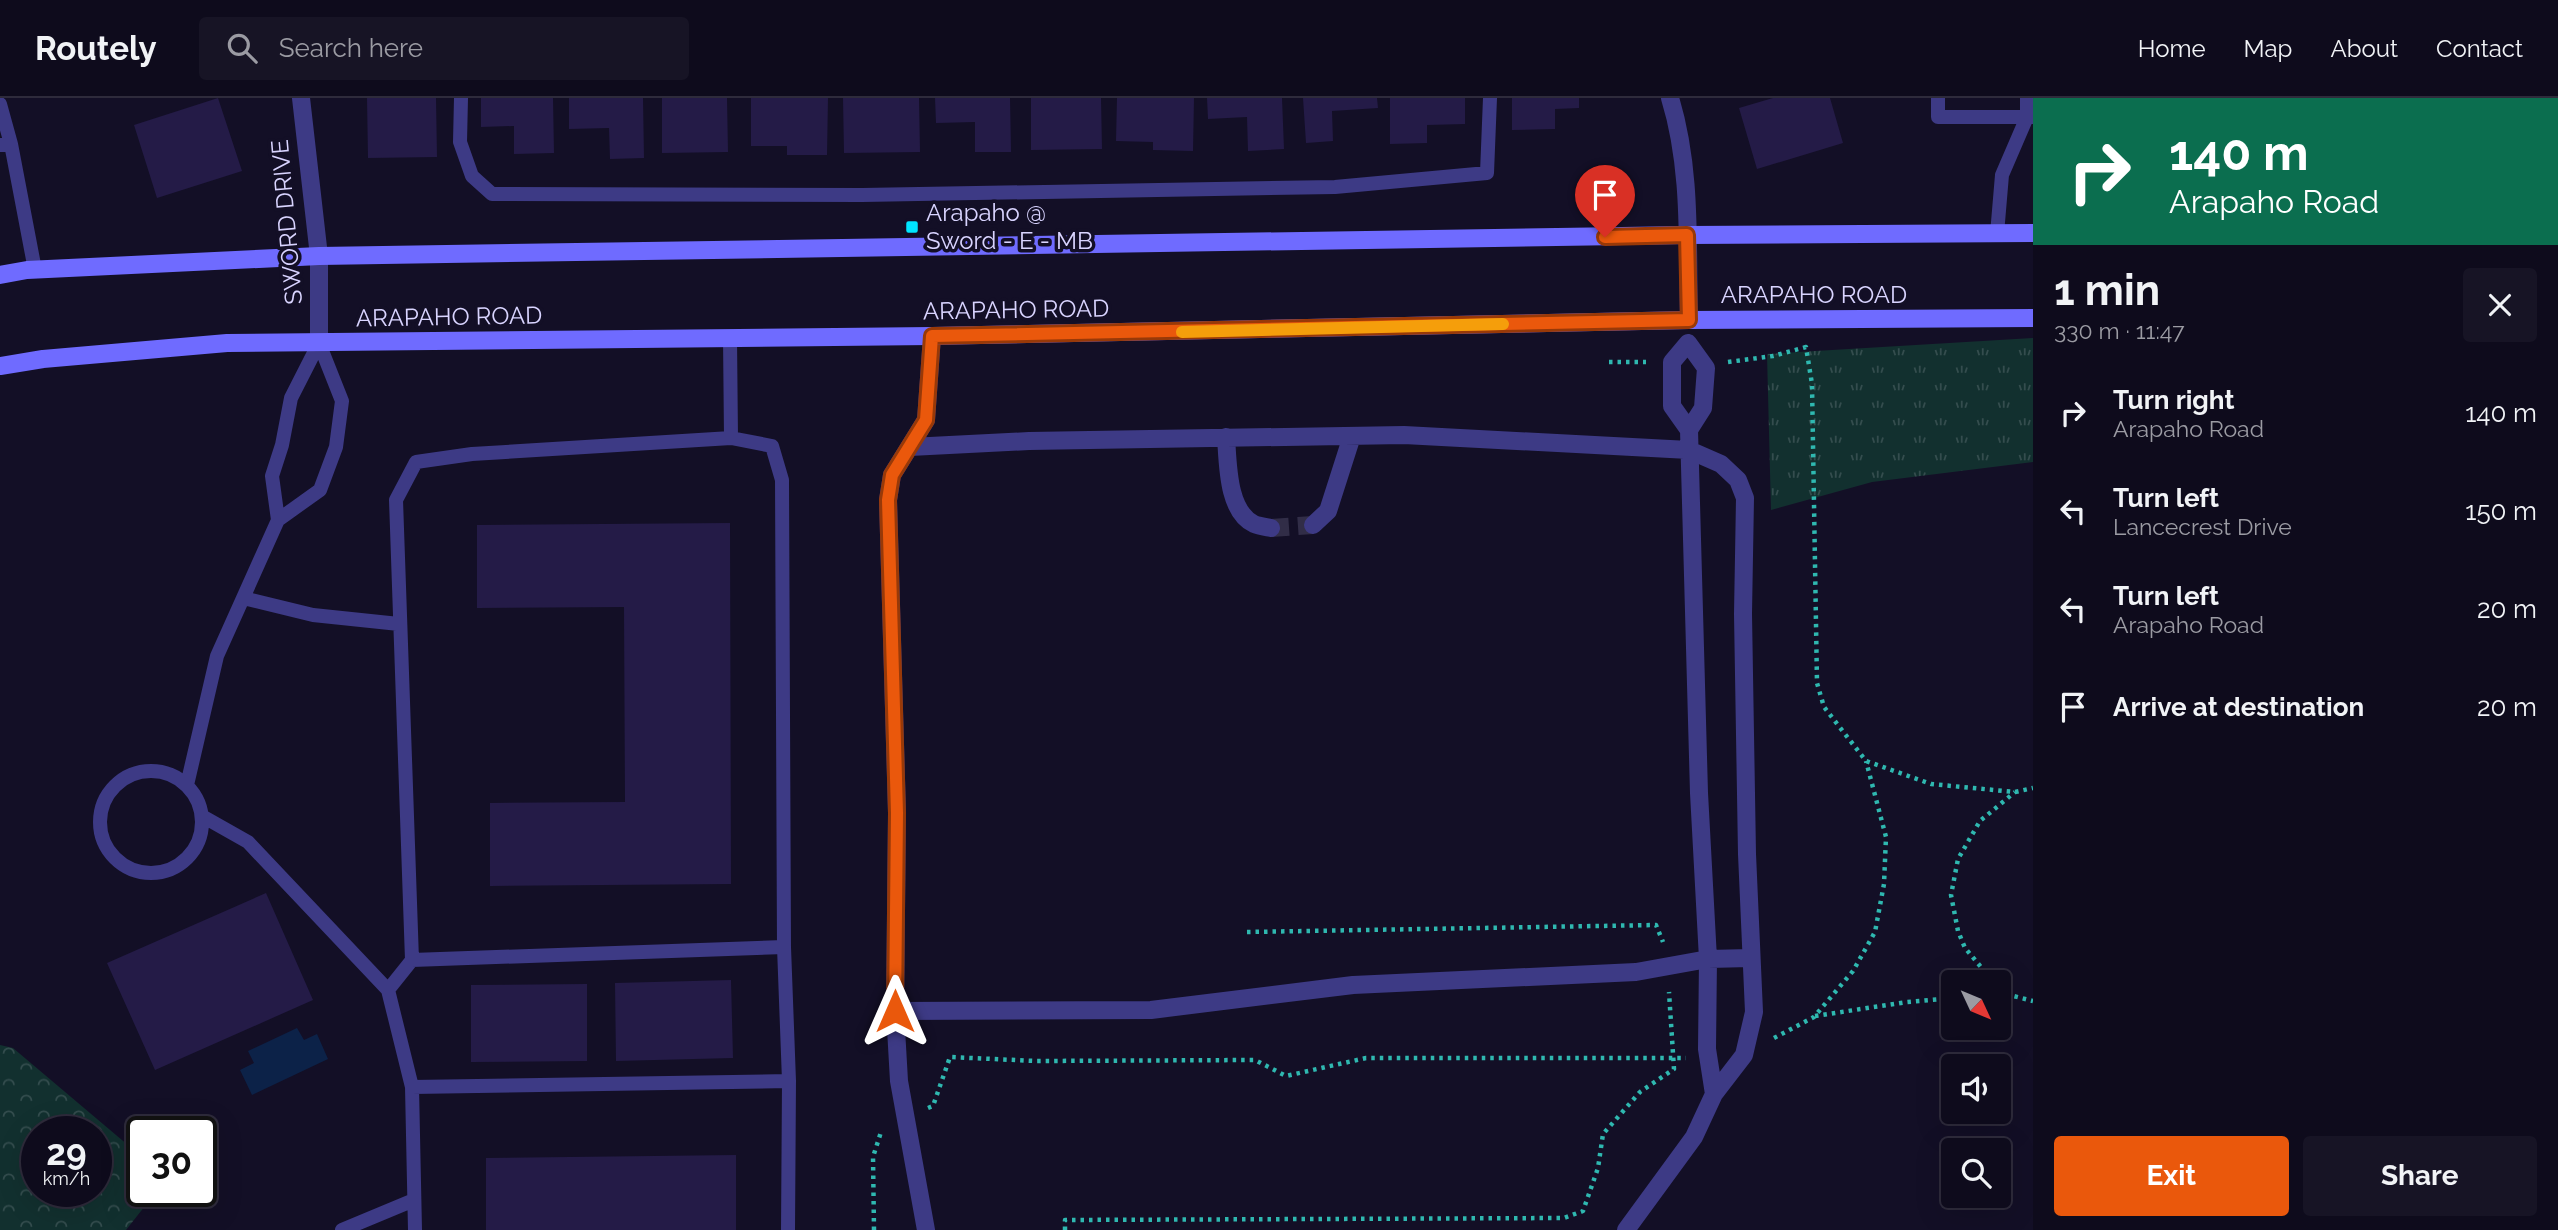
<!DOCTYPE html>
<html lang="en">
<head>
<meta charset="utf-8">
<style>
  body { margin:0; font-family:Raleway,sans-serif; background:#171425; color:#f1f3f6; height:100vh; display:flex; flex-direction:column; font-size:26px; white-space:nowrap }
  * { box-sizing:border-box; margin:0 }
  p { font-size:23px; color:#9b9ba3 }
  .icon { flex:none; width:38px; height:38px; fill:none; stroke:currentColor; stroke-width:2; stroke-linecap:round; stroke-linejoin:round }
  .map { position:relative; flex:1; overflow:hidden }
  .side { display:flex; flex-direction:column; background:#0e0b1c; width:525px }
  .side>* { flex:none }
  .banner { background:#0b6e4f; color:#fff; overflow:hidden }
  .needle { width:46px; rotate:134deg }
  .buttons { position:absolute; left:1941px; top:872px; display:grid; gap:14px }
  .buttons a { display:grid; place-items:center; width:70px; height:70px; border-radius:7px; background:#0e0b1c; box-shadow:0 7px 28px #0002,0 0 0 2px #2e2b3b; font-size:35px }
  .speed { position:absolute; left:21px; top:1018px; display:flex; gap:14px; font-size:35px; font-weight:700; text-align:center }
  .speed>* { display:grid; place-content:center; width:91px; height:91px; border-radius:50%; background:#0e0b1c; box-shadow:0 7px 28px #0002,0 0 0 2px #2e2b3b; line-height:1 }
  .speed small { font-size:18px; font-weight:400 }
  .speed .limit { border:4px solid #111; border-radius:10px; background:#fff; color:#111 }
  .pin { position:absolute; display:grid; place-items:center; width:60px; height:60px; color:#fff; margin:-72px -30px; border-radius:50% 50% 50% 0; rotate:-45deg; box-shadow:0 0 7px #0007 }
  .pin .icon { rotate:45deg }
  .me { position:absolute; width:77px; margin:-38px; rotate:0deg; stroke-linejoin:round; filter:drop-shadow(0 0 5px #0008) }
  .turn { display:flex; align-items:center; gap:24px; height:147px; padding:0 21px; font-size:32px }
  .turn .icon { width:91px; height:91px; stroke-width:2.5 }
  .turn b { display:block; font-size:49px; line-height:60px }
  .round { display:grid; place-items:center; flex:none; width:74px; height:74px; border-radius:7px; background:#171425 }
  .overview { display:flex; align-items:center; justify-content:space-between; height:119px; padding:0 21px }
  h1 { font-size:42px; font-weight:700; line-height:52px }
  .primary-button { display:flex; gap:14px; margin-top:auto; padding:14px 21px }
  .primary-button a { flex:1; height:80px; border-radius:7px; background:#ea580c; color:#fff; font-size:28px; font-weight:700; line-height:80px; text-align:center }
  .primary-button a+a { background:#171425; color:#f1f3f6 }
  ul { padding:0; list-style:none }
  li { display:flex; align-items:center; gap:21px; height:98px; padding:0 21px }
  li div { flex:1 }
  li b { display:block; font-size:26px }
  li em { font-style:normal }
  header { display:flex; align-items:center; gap:42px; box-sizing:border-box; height:98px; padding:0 35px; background:#0e0b1c; border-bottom:2px solid #2e2b3b }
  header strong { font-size:33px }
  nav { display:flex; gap:38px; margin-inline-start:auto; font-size:24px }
  .search { width:490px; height:63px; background:#171425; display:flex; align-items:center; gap:18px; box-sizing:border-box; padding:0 24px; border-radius:7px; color:#9b9ba3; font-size:26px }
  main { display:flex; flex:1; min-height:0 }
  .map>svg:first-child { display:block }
  .grass { fill:url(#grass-tufts) }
  .forest { fill:url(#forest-crowns); fill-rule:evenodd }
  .water { fill:#0c2248 }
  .building { fill:#241b47 }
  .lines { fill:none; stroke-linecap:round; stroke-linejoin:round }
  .minor-tunnel { stroke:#312d47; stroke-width:18; stroke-dasharray:18 9; stroke-linecap:butt }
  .path { stroke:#2fb8b0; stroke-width:4.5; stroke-dasharray:3.5 5; stroke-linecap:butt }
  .service { stroke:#3d3a85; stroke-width:14 }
  .minor { stroke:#3d3a85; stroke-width:18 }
  .secondary { stroke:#6f6bff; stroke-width:18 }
  .route-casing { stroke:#983908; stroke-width:18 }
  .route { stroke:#ea580c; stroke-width:12 }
  .slow { stroke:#f59e0b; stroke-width:12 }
  .poi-dot { fill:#00e5ff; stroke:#130f26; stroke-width:2.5 }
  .labels { text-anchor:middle; stroke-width:7; stroke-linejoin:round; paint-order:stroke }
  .poi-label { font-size:24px; fill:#d9d4ff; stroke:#130f26; text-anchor:start }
  .street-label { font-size:24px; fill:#d9d4ff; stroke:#130f26 }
</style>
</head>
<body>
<header>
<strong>Routely</strong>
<div class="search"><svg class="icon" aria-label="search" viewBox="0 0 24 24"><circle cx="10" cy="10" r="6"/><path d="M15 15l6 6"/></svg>Search here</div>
<nav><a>Home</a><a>Map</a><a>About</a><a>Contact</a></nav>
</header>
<main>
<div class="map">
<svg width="2033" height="1132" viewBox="0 0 2033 1132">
  <defs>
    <pattern id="grass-tufts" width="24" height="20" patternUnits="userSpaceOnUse" patternTransform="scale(1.75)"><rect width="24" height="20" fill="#12302f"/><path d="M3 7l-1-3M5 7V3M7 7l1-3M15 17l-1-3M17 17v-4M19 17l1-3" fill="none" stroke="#344d4e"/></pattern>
    <pattern id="forest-crowns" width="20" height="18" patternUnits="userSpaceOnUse" patternTransform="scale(1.75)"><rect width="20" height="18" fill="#12302f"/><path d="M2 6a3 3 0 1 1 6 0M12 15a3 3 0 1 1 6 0" fill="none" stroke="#344d4e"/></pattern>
  </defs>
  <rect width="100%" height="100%" fill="#130f26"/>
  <path class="grass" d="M2033 240V364L1872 384 1771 412 1767 256Z"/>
  <path class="forest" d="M0 947 13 950 142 1059V1094H156L126 1132H0ZM37 1034H96V1094H37Z"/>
  <path class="water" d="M297 930 304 942 317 936 328 961 252 997 240 972 254 965 248 953Z"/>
  <path class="building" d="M218 0 242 73 157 100 134 27Z
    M367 0H436L437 59 368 60Z
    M481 0H553L554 55 514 56V28L481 29Z
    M569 0H643L644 60 610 61 609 30 569 31Z
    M662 0H727L728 54 662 55Z
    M751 0H828L827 57H787V48H751Z
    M843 0H919L920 54 844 55Z
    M935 0H1010L1011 54H975V24L936 25Z
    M1031 0H1101L1102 51 1031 52Z
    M1117 0H1194L1193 53 1153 52V44L1116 43Z
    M1207 0H1282L1284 51 1248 53 1247 19 1208 21Z
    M1303 0H1377L1378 10 1332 13 1333 43 1306 45Z
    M1390 0H1465V26L1427 27V45L1390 46Z
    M1512 0H1579V10L1555 11V31L1512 32Z
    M1773 0H1830L1843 45 1757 71 1739 10Z
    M730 425 731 786 490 788V705L625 704 624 509 477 510V427Z
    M266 795 313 902 155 972 107 865Z
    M731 882 733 960 616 963 615 885Z
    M587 886V963L471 964V887Z
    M736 1057V1132H486V1060Z"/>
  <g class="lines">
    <path class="minor-tunnel" d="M1271 430 1313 427"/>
    <path class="path" d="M1609 264H1646
      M1728 264 1773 258 1806 249 1812 286 1817 585 1824 609 1866 663 1931 686 2015 694 2033 690
      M1247 834 1656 827 1663 844
      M1987 884 1981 869 1965 850 1958 833 1951 797 1958 761 1980 723 2015 694
      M1998 894 2033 903
      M1815 918 1907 904 1953 900
      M1774 940 1814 919 1853 873 1875 834 1884 786 1886 739 1866 663
      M928 1010 933 1008 950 959 1036 963 1255 962 1286 978 1366 960H1686
      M874 1132 873 1059 881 1034
      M1065 1132V1122L1564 1120 1583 1113 1598 1070 1603 1036 1640 994 1674 971 1669 894"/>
    <path class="service" d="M461 0 460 44 472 78 492 96 862 97 1335 89 1487 75 1490 0
      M1938 0V19H2033
      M0 6 11 46
      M0 47 11 46 35 172
      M1997 136 2002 77 2027 19V0
      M730 240 731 340
      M278 422 272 378 282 347 291 300 319 245
      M243 500 313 517 399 526
      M100 724a51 51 0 1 1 102 0a51 51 0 1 1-102 0Z
      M187 687 217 558 278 422 320 392 336 349 342 303 319 245
      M202 718 248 744 388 892 412 989 415 1132
      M412 862 396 402 416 364 472 356 731 340 772 348 782 382 784 849
      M388 892 412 862 784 849 789 983 412 989
      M342 1132 414 1102
      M788 1132 789 983"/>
    <path class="minor" d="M301 0 319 158V245
      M1670 0C1692 71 1687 149 1689 222
      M932 238 926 322 892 377 888 402 897 715 895 913 1151 912 1353 887 1636 874 1708 861 1750 860
      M1689 332 1703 310 1706 270 1688 245 1672 264V308L1689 332 1699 695 1708 861 1707 951 1714 996
      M1226 339C1228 365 1227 413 1254 426 1259 428 1266 429 1271 430
      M910 349 1029 343 1404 337 1689 352 1721 366 1738 382 1745 400 1743 516 1747 756 1754 914 1744 957 1714 996 1694 1039 1626 1132
      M1313 427 1328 413 1352 338
      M895 913 899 983 926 1132"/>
    <path class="secondary" d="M0 177 27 172 319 158 1687 137 2033 135
      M0 268 43 261 227 245 932 238 1689 222 2033 220"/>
  </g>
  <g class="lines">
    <g class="route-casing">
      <path id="route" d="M895 913 897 715 888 402 892 377 926 322 932 238 1689 222 1687 137 1605 139"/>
    </g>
    <use href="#route" class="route"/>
    <path class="slow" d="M1182 234 1503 226"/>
  </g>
  <rect class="poi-dot" x="905" y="122" width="14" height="14" rx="3.5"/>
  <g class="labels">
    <g class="poi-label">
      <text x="926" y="123">Arapaho @<tspan x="926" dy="28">Sword - E - MB</tspan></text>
    </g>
    <g class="street-label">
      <text transform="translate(287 124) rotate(-95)" y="8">SWORD DRIVE</text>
      <text x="1814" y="205">ARAPAHO ROAD</text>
      <text transform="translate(1016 212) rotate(-1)" y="8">ARAPAHO ROAD</text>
      <text transform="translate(449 219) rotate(-1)" y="8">ARAPAHO ROAD</text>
    </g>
  </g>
</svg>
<div class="buttons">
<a><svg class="needle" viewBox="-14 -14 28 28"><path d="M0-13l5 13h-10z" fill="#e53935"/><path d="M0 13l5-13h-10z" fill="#9b9ba3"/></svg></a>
<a><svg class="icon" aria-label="sound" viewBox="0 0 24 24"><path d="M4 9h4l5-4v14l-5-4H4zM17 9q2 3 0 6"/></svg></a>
<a><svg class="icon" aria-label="search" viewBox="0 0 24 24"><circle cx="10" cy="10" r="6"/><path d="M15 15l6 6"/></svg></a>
</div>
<div class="speed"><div>29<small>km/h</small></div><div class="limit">30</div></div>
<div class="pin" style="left:1605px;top:139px;background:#d93025"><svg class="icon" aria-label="arrive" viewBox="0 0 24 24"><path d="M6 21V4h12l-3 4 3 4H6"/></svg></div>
<svg class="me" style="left:895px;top:913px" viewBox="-20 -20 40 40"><path d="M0-17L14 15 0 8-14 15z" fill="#ea580c" stroke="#fff" stroke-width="4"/></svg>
</div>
<section class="side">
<div class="banner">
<div class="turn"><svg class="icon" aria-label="right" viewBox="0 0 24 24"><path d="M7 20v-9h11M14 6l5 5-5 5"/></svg><div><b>140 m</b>Arapaho Road</div></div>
</div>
<div class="overview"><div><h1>1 min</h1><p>330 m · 11:47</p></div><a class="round"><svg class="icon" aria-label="close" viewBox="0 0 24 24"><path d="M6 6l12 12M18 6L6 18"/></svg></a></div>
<ul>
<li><svg class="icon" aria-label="right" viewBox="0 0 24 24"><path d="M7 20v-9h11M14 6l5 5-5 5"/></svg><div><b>Turn right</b><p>Arapaho Road</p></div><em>140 m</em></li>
<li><svg class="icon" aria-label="left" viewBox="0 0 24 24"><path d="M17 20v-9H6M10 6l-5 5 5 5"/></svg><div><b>Turn left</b><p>Lancecrest Drive</p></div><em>150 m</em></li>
<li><svg class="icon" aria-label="left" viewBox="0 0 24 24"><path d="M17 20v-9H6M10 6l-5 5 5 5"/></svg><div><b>Turn left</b><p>Arapaho Road</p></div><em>20 m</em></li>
<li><svg class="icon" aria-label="arrive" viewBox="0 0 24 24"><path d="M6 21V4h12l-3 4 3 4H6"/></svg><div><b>Arrive at destination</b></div><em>20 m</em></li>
</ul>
<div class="primary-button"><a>Exit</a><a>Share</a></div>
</section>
</main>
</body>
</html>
